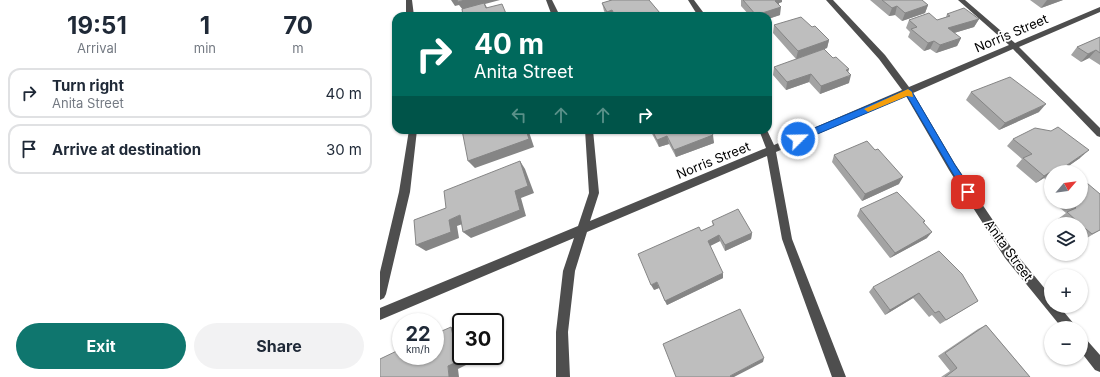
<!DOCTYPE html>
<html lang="en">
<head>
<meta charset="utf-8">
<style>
  body { margin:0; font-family:Inter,sans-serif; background:#f2f2f3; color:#1f2937; height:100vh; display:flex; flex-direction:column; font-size:15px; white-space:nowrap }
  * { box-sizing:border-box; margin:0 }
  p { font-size:13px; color:#747a83 }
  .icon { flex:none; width:22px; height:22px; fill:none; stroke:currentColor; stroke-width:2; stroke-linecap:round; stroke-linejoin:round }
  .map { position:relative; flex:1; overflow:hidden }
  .details { display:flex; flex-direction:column; background:#fff; width:380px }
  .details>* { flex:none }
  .top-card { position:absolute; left:12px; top:12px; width:380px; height:122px; border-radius:12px; box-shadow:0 1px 3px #0004; background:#00695c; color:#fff; overflow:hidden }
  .needle { width:26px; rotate:62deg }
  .controls { position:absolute; left:664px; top:165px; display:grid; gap:8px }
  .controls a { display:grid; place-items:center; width:44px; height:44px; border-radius:50%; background:#fff; box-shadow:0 1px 3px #0004; font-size:20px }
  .speed { position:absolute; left:12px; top:313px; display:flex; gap:8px; font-size:20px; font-weight:700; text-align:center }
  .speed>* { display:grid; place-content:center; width:52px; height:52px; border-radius:50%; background:#fff; box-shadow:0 1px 3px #0004; line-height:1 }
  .speed small { font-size:10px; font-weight:400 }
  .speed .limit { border:2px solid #111; border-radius:6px; background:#fff; color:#111 }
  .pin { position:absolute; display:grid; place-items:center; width:34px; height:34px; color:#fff; margin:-17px; border-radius:8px; box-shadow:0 2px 6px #0006 }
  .me { position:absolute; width:44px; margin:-22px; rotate:67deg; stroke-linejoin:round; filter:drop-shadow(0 0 3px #0008) }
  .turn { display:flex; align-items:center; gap:14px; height:84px; padding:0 16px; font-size:18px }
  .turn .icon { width:52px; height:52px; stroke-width:2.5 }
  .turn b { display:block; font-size:28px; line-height:34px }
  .lanes { display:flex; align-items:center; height:38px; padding:0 16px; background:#0003; justify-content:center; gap:20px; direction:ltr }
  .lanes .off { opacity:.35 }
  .eta { display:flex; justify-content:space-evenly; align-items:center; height:68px; text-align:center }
  .eta b { font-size:24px; font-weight:700; line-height:28px }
  .action { display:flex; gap:8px; margin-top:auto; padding:8px 16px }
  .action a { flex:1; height:46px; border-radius:24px; background:#0f766e; color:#fff; font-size:16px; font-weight:700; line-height:46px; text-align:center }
  .action a+a { background:#f2f2f3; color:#1f2937 }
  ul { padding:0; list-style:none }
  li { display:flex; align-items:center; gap:12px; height:50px; margin:0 8px 6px; padding:0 8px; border:2px solid #e0e1e3; border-radius:12px }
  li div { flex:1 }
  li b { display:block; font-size:15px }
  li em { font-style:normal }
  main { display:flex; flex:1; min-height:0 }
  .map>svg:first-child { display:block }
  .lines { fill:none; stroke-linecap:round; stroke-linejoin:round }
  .minor { fill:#4e4e4e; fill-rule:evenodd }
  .wall { fill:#a3a3a3 }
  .shaded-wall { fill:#858585 }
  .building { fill:#bebebe; stroke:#858585 }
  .route { fill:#1a73e8; stroke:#114b97 }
  .slow { fill:#f59e0b }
  .labels { text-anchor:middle; stroke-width:3.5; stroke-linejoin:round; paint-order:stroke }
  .street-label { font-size:13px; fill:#000; stroke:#fff }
</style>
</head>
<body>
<main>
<section class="details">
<div class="eta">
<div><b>19:51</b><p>Arrival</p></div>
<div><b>1</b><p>min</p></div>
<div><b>70</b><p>m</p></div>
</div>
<ul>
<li><svg class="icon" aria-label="right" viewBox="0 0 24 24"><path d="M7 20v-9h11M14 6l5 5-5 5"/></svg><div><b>Turn right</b><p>Anita Street</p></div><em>40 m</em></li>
<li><svg class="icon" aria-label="arrive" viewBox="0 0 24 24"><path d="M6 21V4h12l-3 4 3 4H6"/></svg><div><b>Arrive at destination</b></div><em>30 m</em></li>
</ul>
<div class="action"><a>Exit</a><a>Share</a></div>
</section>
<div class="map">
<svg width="720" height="377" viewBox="0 0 720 377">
  <rect width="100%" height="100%" fill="#fff"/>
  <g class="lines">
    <path class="minor" d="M26 0H32L34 16H26Z
      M166 0H172L180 16H172Z
      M308 0H314L326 16H318Z
      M446 0H453L505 55 529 87 629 45 578 0H585L635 43 720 7V12L639 47 720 128V137L717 136 633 49 533 93 575 164 633 250 671 296V306H679L694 324 696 328H682L625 258 569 170 526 96 396 152 412 239 466 377H452L402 239 387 156 207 232 195 271 188 332 190 377H176V332L183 271 194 238 0 320V308L198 226 209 193 205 130H213L219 193 210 221 386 148 379 130H387L394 145 522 90 499 59Z
      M29 130H37L30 192 6 294 4 298 0 300V272L19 192Z
      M701 336 705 338 720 355V372L715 370 701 352Z"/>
  </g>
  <path class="wall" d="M229 0H269L280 13V16H227L224 11 222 3 229 1Z
    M361 0H402V2L399 3 400 15 388 19V16H370L361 6Z
    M490 0H542L548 5 545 13 522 21 515 15 509 16Z
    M650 0H683L661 8Z
    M567 14 599 19 594 27 574 33 581 38 577 46 556 53 550 49 544 51 528 37 530 32 526 28 529 20H557L566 17Z
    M394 25 432 27 449 40 447 48 416 59 393 33Z
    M720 37V65L709 58 701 62 691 55 697 47Z
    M394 67 468 72 469 83 440 94 429 82 406 90 393 75Z
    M591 92 659 112 619 130 586 100Z
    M270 130H330L334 143 296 157 289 144 279 147Z
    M633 139 700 158 680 172H671V178L667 181 664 178 656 183 636 166 642 159 627 146Z
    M495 150 519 184 482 201 452 162 454 155Z
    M671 191V200L666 196Z
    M673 202H701L720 230 702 241 701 240V224H683L678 219 686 213Z
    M480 209 545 221 544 223 547 238 510 258 477 216Z
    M332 221 372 233 371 239 345 251 340 241 330 246 343 278 287 305 279 288 274 290 321 231 333 226Z
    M493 287 598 301 560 324 552 315 549 317 533 298 505 315 489 292Z
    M606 325 650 377H561L570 371 558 356 598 329Z"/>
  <path class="shaded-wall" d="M71 0H120L105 4 109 11 83 10 79 5 75 6Z
    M396 0H402V2L399 3V7L395 1Z
    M667 0H683L661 8Z
    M548 5 545 13 522 21 525 13Z
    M517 6 515 15 509 16 512 8Z
    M401 7 400 15 388 19V16H376V15Z
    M232 10 234 16H228L227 12Z
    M280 13V16H270Z
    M599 19 594 27 564 36 568 28Z
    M581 38 577 46 556 53 560 45Z
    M449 40 447 48 416 59 418 51Z
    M554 41 550 49 544 51 548 43Z
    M716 50 709 58 701 62 708 54Z
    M469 69 467 77 471 75 469 83 440 94 441 86 466 70Z
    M431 74 429 82 406 90 407 82Z
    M666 104 659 112 619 130 625 123Z
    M146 130H147L149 132 154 147 95 168 88 161Z
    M333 135 334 143 296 157 294 150Z
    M287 136 289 144 279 147 277 140Z
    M709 150 700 158 680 172H677Z
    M140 161 145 169 154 193 141 198 146 216 91 238 83 232 135 191Z
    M672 171 664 178 656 183 664 176Z
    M523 177 519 184 482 201 485 194Z
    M80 215 88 222 77 226 79 238 46 251 36 245 69 220Z
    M552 232 547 238 510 258 515 253Z
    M372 233 371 239 345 251V245Z
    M339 235 340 241 328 247V241Z
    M343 273V278L287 305 285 301Z
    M277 282 279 288 274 290 271 285Z
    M539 293 533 298 505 315 510 310Z
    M71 327 80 331 81 334V356H86L88 364 78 369 79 377H69L68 366Z
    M384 358 383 362 354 377H350V376Z"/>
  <path class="building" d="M77 0H85L78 2Z
    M232 0H269L280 13 270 16H235L232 10 227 12 222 3Z
    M363 0H396L395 1 401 7 376 15Z
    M502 0H542L548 5 525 13 517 6 512 8Z
    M104 3 106 8 122 4 127 16H89V15L83 16 82 9Z
    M584 8 599 19 568 28 581 38 560 45 554 41 548 43 531 29 537 27 529 20 549 13 557 20 570 16 567 14Z
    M421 17 432 27 435 26 449 40 418 51 394 25Z
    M720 37V53L716 50 708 54 697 47Z
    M444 49 453 58 456 57 469 69 466 70 471 75 441 86 431 74 407 82 394 67Z
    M630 77 666 104 625 123 591 92Z
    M678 127 709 150 677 172H674L672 171 664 176 643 158 652 154 633 139 655 128 671 131Z
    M82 130H146L149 139 88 161Z
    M272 130H330L333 135 294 150 287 136 277 140Z
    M487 141 495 150 498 149 523 177 485 194 454 155Z
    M140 161 148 186 135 191 140 210 83 232 80 215 69 220 71 232 36 245 34 220 66 208 64 191Z
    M701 178 720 194V230L712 234 701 225V224H700L687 212 696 208 689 202H701Z
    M517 192 545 221 543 222 552 232 515 253 480 209Z
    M358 209 372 233 345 245 339 235 328 241 343 273 285 301 277 282 271 285 258 254 319 227 321 231 334 225 332 221Z
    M559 251 582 274 598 301 566 320 559 311 555 313 539 293 510 310 493 287Z
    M360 309 384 358 350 376 351 377H296L283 344Z
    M606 325 650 377H565L577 368 565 353Z
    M71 327 79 361 68 366 69 377H0V359L21 349V356H55V334Z"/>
  <path class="route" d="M528 89 531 90 575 165 591 189V194H585L527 96 421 141H415L414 139 415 136Z"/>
  <path class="slow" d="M528 89 532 92 533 97 527 96 488 112 484 109Z"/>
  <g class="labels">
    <g class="street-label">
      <text transform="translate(631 33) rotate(-23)" y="5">Norris Street</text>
      <text transform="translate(333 160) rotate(-22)" y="5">Norris Street</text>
      <text transform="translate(629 250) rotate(54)" y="5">Anita Street</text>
    </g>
  </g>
</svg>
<div class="controls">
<a><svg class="needle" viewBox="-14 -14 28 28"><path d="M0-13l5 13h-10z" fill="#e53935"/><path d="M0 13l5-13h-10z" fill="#747a83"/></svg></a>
<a><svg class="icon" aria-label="layers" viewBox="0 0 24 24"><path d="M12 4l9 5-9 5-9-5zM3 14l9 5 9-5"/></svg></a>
<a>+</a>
<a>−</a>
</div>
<div class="speed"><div>22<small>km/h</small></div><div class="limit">30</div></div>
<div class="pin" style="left:588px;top:192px;background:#d93025"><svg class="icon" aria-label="arrive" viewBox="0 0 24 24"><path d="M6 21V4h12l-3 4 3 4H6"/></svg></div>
<svg class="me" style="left:418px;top:139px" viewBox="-20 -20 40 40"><circle r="17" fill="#1a73e8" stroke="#fff" stroke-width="3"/><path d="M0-11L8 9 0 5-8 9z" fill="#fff"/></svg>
<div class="top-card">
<div class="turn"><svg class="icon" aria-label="right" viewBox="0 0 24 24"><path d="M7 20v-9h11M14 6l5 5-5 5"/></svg><div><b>40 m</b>Anita Street</div></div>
<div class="lanes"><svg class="icon off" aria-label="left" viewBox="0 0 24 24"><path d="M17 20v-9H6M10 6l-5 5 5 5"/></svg><svg class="icon off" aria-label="ahead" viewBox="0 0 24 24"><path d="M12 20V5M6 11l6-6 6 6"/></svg><svg class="icon off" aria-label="ahead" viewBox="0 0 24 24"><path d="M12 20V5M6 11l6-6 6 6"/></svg><svg class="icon" aria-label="right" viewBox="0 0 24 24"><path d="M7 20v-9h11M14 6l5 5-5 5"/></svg></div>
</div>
</div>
</main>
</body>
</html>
